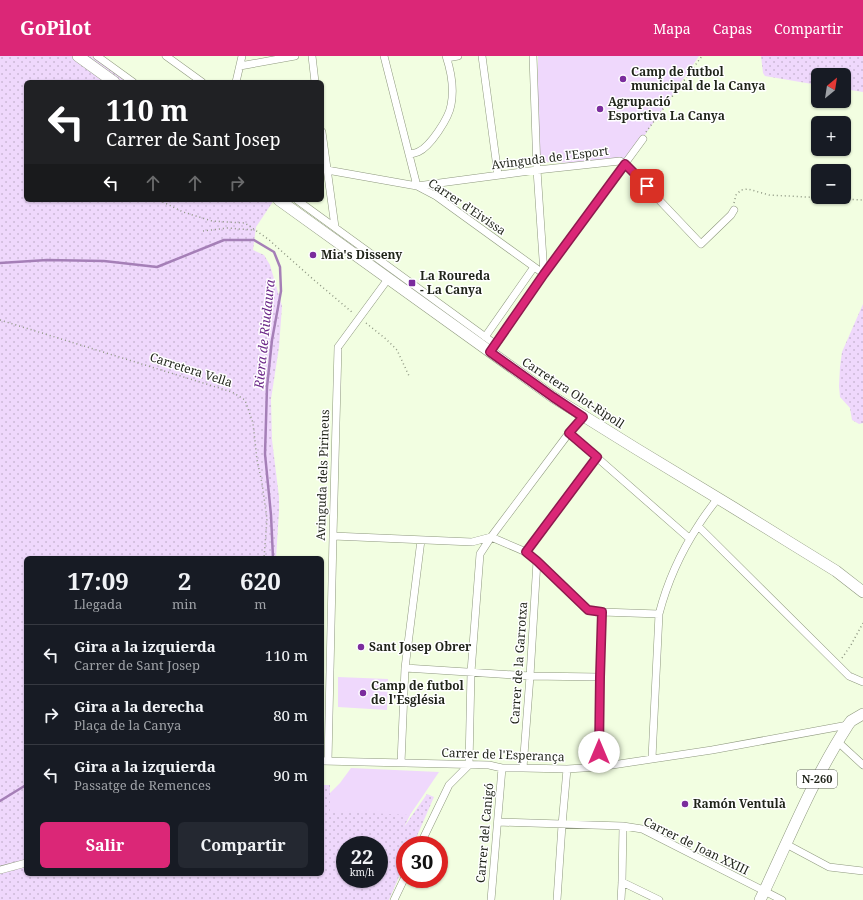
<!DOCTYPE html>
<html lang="es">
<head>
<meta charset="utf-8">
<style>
  body { margin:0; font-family:"Noto Serif",serif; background:#242831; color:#f1f3f6; height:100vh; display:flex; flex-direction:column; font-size:15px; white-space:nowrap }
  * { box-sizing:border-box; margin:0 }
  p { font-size:13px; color:#9ea1a6 }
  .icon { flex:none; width:22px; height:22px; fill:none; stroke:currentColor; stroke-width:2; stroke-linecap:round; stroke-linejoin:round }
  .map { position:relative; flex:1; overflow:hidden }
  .details { position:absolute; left:24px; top:500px; width:300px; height:320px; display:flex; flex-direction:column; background:#171b24; border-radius:6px; box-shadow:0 1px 3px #0004 }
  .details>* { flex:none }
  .top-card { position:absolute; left:24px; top:24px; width:300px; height:122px; border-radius:6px; box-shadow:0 1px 3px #0004; background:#202124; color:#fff; overflow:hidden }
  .needle { width:26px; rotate:30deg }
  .controls { position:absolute; left:811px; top:12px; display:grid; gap:8px }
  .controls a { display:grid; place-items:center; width:40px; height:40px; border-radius:6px; background:#171b24; box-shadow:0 1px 3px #0004; font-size:20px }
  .speed { position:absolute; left:336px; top:780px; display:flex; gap:8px; font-size:20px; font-weight:700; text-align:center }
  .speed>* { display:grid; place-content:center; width:52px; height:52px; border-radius:50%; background:#171b24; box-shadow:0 1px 3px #0004; line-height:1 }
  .speed small { font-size:10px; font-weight:400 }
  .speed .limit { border:6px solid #d22; background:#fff; color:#111 }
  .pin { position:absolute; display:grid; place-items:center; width:34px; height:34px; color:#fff; margin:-17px; border-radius:8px; box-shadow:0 2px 6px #0006 }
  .me { position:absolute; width:44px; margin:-22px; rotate:0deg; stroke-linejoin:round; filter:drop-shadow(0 0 3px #0008) }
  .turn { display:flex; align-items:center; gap:14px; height:84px; padding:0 16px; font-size:18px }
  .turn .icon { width:52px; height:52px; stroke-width:2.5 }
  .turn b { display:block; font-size:28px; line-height:34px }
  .lanes { display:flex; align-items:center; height:38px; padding:0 16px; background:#0003; justify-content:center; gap:20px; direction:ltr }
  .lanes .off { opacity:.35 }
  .eta { display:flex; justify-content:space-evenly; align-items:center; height:68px; text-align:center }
  .eta b { font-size:24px; font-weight:700; line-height:28px }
  .primary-button { display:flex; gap:8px; margin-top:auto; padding:8px 16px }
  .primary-button a { flex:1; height:46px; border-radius:6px; background:#db2777; color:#fff; font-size:16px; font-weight:700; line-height:46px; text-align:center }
  .primary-button a+a { background:#242831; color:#f1f3f6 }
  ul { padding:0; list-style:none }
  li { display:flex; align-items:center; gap:12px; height:60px; padding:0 16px; border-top:1px solid #363941 }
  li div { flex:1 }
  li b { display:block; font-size:15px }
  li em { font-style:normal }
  header { display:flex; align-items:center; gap:24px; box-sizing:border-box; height:56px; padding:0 20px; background:#db2777; color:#fff }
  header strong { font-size:19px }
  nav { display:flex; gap:22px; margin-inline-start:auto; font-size:14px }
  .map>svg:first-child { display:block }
  .grass { fill:#efd8fc }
  .park { fill:url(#park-dots); fill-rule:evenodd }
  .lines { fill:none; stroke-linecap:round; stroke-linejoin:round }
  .stream { stroke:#a57fb7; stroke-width:2.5 }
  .minor-casing { stroke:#8e987e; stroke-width:8 }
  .primary-casing { stroke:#8e987e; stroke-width:12 }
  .path { stroke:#8e9682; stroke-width:1.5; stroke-dasharray:1 3; stroke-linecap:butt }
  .minor { stroke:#fff; stroke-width:7 }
  .primary { stroke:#fff; stroke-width:11 }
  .route-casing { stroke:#8e194d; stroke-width:10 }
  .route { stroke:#db2777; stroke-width:7 }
  .poi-dot { fill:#7b2c9d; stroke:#fff; stroke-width:1.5 }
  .labels { text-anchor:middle; stroke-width:3; stroke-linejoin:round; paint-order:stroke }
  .shield { fill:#fff; stroke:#62655e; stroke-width:1 }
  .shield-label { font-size:11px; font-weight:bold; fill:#1f2319 }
  .poi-label { font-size:12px; font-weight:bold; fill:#1f2319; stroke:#fff; text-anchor:start }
  .street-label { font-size:12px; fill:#1f2319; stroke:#fff }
  .water-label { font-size:13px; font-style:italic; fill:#6c2889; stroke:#fff }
</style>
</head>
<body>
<header>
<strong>GoPilot</strong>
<nav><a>Mapa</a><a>Capas</a><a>Compartir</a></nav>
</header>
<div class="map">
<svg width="863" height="844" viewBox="0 0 863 844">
  <defs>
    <pattern id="park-dots" width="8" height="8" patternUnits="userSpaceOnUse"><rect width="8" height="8" fill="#efd8fc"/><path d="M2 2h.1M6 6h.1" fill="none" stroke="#ccb9d7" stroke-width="1.8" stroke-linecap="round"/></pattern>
  </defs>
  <rect width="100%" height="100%" fill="#f2fee1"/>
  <path class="grass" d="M538 0H699L625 108 536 106Z
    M338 621 388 623 387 654 338 651Z
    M351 712 439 716 393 784 379 789H345V823L222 844 322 818V745L340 727Z"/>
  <path class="park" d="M0 0H91L127 26H26V144H274L256 171 253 194 264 199 270 209 282 250 279 291 271 343 272 384 279 441V455L276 502H26V818H322V729H330V755L410 759 404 771 427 738 434 741 413 789H405V807L389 844H0ZM345 789H379V823H345Z
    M761 0H863V36L844 33V19H818V29L765 20 763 17Z
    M863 248V367L859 368 852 364 850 352 840 341 839 330 840 311 842 296Z"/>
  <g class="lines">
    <path class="stream" d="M0 207 47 204 104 205 157 211 224 184H254L274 196 280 211 281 235 272 284 267 331 265 398 271 459 273 502
      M0 745 26 729"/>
    <g class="minor-casing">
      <path id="minor" d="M97 0 133 26
        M166 0 202 26
        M312 0 315 26
        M384 0 417 130 537 114 620 105 625 108 701 188 731 159 734 154
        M482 0 498 119
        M533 0 537 114 544 218
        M447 2 458 0
        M240 10 295 0
        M236 26 242 0
        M322 76 335 171
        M409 98C411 98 415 97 418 96 430 91 449 62 451 49 454 34 451 15 446 0
        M322 110 327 114 417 130 436 140 544 218
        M297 144 495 288
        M485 281 534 211
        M490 297 544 218 643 83
        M569 377 690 483
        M698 470 849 620 863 626
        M333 480 472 486 491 481 526 496 537 505 588 554 602 556 659 558
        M526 496 597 401
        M405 612 530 620 600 621
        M837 685 863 709
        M652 702 659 558C667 527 681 496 698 470 704 460 711 451 718 442
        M322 705 489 709 502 712H523L567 713 599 711 712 694 848 669
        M328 705 333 480 338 291 388 223
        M401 707 405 612 421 484
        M469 709 471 616 480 498 491 481 569 377 583 361
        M599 711 600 621 602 556
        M523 712 530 620 537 505
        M498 766 623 770 642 773 782 844
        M786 788 829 811 863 815
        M420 789 449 729 469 709
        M0 814 26 807
        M622 826 659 844
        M394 844 405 821
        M491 844 502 712
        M557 844 562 769 567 713
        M621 844 622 826 623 770"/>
    </g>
    <g class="primary-casing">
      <path id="primary" d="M78 0 114 26
        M279 144 553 341 635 392 734 452 789 486 836 515 863 536
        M760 844C788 786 812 724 848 669L851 665 863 658"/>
    </g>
    <path class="path" d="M646 76 702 0
      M159 144 183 156 212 165 245 167 268 183 314 224 353 257
      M734 147 736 139 741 134 748 133 769 139 863 144
      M203 175 227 172 253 174
      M0 264 232 336 245 344 253 367 257 404 262 427 267 463 264 502
      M366 267 386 283 397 294 410 322
      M842 602 851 589 863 567"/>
    <use href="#minor" class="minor"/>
    <use href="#primary" class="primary"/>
  </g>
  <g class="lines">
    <g class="route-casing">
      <path id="route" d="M599 696 600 621 602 556 588 554 537 505 526 496 597 401 569 377 583 361 553 341 490 296 544 218 625 108 647 130"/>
    </g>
    <use href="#route" class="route"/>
  </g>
  <g class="poi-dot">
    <circle cx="623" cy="23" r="4"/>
    <circle cx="600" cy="53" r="4"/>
    <circle cx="313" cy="199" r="4"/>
    <rect x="408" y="223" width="8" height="8" rx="2"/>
    <circle cx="361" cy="591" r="4"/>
    <circle cx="363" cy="637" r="4"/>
    <circle cx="685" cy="748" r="4"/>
  </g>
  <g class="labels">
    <rect class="shield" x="797" y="714" width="40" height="18" rx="3"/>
    <g class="shield-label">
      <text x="817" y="727">N-260</text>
    </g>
    <g class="poi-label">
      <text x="631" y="20">Camp de futbol<tspan x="631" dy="14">municipal de la Canya</tspan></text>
      <text x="608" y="50">Agrupació<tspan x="608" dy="14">Esportiva La Canya</tspan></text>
      <text x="321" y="203">Mia's Disseny</text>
      <text x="420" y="224">La Roureda<tspan x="420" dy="14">- La Canya</tspan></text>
      <text x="369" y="595">Sant Josep Obrer</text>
      <text x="371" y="634">Camp de futbol<tspan x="371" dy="14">de l'Església</tspan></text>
      <text x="693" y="752">Ramón Ventulà</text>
    </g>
    <g class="street-label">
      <text transform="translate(550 102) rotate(-7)" y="4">Avinguda de l'Esport</text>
      <text transform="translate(467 151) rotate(34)" y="4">Carrer d'Eivissa</text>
      <text transform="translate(191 314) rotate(18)" y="4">Carretera Vella</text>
      <text transform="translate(573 337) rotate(33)" y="4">Carretera Olot-Ripoll</text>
      <text transform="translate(323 419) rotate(-88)" y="4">Avinguda dels Pirineus</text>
      <text transform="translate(519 607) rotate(-86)" y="4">Carrer de la Garrotxa</text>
      <text transform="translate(503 699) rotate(2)" y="4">Carrer de l'Esperança</text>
      <text transform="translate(485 777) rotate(-85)" y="4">Carrer del Canigó</text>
      <text transform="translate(696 790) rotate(26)" y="4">Carrer de Joan XXIII</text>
    </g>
    <g class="water-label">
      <text transform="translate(264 278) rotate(-84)" y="5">Riera de Riudaura</text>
    </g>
  </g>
</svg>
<div class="controls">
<a><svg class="needle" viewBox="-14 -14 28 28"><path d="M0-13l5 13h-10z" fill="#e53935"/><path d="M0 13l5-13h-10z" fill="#9ea1a6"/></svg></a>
<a>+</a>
<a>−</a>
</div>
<div class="speed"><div>22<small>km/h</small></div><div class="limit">30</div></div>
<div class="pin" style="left:647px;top:130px;background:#d93025"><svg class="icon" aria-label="arrive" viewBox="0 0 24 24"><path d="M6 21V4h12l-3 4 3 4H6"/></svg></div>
<svg class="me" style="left:599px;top:696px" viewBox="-20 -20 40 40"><circle r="19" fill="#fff"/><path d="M0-13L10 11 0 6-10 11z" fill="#db2777"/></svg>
<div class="top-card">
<div class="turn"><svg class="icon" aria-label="left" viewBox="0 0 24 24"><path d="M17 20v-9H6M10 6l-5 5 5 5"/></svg><div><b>110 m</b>Carrer de Sant Josep</div></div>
<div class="lanes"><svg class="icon" aria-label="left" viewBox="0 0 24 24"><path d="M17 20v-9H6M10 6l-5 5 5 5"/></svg><svg class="icon off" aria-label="ahead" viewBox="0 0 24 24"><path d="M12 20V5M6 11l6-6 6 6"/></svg><svg class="icon off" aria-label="ahead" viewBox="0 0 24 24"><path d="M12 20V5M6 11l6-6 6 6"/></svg><svg class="icon off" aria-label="right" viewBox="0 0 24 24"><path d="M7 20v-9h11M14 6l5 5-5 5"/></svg></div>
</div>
<section class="details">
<div class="eta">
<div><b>17:09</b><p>Llegada</p></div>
<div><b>2</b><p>min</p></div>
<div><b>620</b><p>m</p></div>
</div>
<ul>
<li><svg class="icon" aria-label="left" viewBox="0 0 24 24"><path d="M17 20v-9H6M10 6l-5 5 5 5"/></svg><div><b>Gira a la izquierda</b><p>Carrer de Sant Josep</p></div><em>110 m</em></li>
<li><svg class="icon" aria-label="right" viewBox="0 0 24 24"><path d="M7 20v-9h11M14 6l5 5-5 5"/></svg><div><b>Gira a la derecha</b><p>Plaça de la Canya</p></div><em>80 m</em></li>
<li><svg class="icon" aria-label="left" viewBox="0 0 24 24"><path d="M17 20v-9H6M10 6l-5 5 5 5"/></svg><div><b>Gira a la izquierda</b><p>Passatge de Remences</p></div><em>90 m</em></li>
</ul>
<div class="primary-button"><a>Salir</a><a>Compartir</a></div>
</section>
</div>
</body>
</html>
